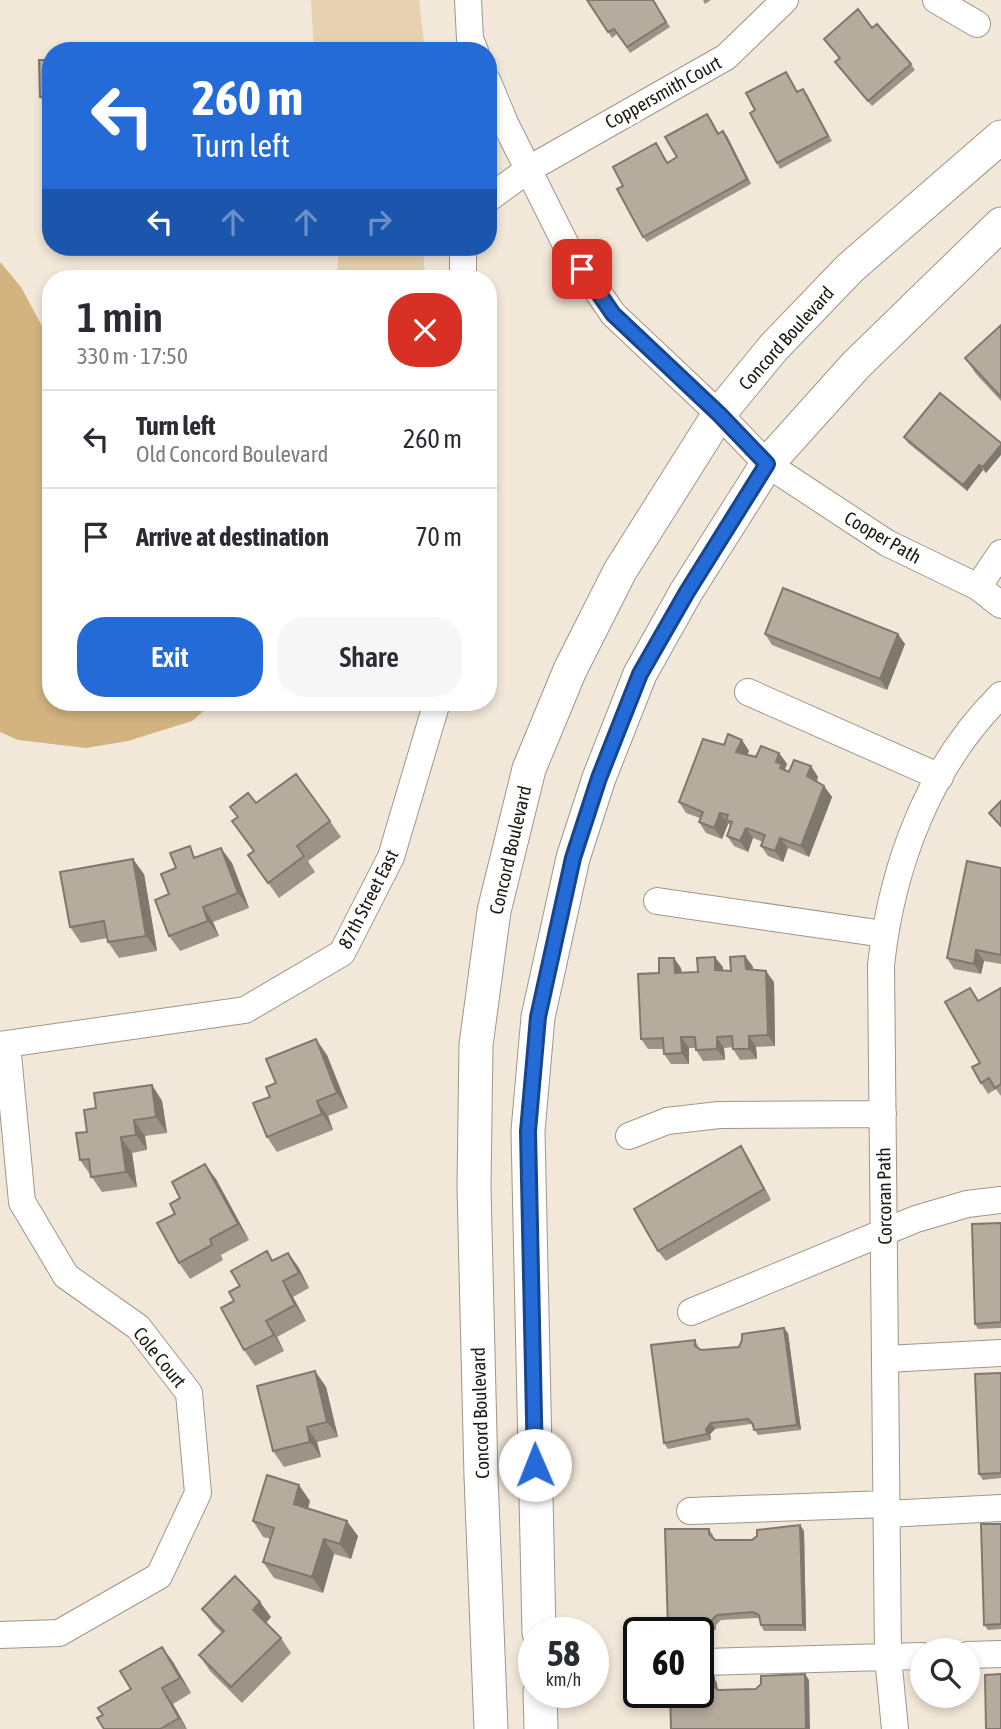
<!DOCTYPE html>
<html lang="en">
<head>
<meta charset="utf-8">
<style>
  body { margin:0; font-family:"Asap Condensed",sans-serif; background:#f7f7f7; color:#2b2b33; height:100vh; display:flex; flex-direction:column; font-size:26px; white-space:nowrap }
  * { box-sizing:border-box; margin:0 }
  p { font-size:23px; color:#7c7c81 }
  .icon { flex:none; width:38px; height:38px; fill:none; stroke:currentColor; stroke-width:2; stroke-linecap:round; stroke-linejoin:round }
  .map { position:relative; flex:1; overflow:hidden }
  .panel { position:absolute; left:42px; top:270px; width:455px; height:441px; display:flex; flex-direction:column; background:#fff; border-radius:28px; box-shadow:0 4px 10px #0003 }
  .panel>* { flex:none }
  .banner { position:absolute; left:42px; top:42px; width:455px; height:214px; border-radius:28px; box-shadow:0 4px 10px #0003; background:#246bd7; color:#fff; overflow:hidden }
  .tools { position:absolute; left:910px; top:1638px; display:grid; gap:14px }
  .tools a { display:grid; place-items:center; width:70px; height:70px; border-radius:50%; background:#fff; box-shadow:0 4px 10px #0003; font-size:35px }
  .speed { position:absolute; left:518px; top:1617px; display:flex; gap:14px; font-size:35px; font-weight:700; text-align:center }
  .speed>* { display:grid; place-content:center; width:91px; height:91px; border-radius:50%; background:#fff; box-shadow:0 4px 10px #0003; line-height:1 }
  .speed small { font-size:18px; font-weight:400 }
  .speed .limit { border:4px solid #111; border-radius:10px; background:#fff; color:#111 }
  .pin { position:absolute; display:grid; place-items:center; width:60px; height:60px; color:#fff; margin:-30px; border-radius:14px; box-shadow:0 4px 10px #0006 }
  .me { position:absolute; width:77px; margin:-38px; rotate:359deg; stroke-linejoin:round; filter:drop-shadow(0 0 5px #0008) }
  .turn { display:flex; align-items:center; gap:24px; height:147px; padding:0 35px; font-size:32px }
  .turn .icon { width:91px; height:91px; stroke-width:2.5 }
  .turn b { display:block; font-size:49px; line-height:60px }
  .lanes { display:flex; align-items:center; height:66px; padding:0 35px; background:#0003; justify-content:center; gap:35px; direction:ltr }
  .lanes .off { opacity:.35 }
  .round { display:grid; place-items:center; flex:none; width:74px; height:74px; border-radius:28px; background:#f7f7f7 }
  .headline { display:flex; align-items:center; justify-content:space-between; height:119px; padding:0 35px }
  h1 { font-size:42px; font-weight:600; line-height:52px }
  .primary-button { display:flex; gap:14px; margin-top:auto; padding:14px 35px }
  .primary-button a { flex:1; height:80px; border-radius:28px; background:#246bd7; color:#fff; font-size:28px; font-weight:600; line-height:80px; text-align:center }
  .primary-button a+a { background:#f7f7f7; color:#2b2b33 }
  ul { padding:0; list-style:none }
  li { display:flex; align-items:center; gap:21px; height:98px; padding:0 35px; border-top:2px solid #e1e1e2 }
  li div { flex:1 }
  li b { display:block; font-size:26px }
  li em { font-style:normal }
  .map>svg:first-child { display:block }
  .green { fill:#e6d1b0 }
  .water { fill:#d3b481 }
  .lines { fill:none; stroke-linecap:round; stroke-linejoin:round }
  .minor-casing { stroke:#9f9688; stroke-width:28 }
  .major-casing { stroke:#9f9688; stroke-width:35 }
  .minor { stroke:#fff; stroke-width:26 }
  .major { stroke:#fff; stroke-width:33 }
  .wall { fill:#9d9488 }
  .shaded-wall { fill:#7f786f }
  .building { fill:#b6ac9e; stroke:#7f786f; stroke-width:2 }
  .route-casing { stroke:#17468c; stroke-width:18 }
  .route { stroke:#246bd7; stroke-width:12 }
  .labels { text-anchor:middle; stroke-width:7; stroke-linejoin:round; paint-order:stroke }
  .street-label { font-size:19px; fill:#1c1813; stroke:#fff }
</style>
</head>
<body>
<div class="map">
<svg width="1001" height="1729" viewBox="0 0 1001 1729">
  <rect width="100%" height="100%" fill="#f2e8d9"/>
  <path class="green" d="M311 0H419L425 51H314Z
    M339 247H423L425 278H337Z"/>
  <path class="water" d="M0 262 21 287 51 343V702H214L192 721 128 741 86 748 18 740 0 732Z"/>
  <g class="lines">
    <g class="minor-casing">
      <path id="minor" d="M468 0 470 39 475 51
        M936 0 977 24
        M488 82 505 123 567 247 613 314 719 414 767 464 887 543 978 587 1001 605
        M488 199 529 169 726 57 785 0
        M463 247V278
        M978 587 1001 553
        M748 692 940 777
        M657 901 884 934
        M0 1045 245 1010 342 953 391 857 437 702
        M629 1136 667 1121 719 1115 883 1114
        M691 1312 916 1219 967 1204 1001 1200
        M886 1359 1001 1353
        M690 1511 887 1504
        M887 1514 1001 1508
        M0 1635 59 1633 159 1576 198 1493 189 1393 138 1327 66 1276 22 1202 7 1044
        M968 1655 1001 1654
        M704 1662 922 1656
        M895 1729 888 1657 881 965C892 865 929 766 1001 695"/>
    </g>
    <g class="major-casing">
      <path id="major" d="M539 1633 528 1131 538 1017 573 858 599 778 640 674 686 592 767 464 856 365 1001 224
        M540 1692 541 1729
        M491 1729 481 1476 474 1187 476 1045 494 911 529 769 570 670 620 571 719 414 774 347 850 268 1001 137"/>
    </g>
    <use href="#minor" class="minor"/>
    <use href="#major" class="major"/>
  </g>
  <path class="wall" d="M587 0H653L670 27 630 53 617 34 612 38Z
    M703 0H711L705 4Z
    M872 28 911 64 915 70 872 106 839 68 835 62 839 58 824 39Z
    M51 60V102H44L40 97Z
    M786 72 797 92 807 94 832 141 780 169 777 163 755 110Z
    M711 119 719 134 727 136 751 184 647 242 643 237 659 149 667 163 677 157Z
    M1001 325V401L976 374 965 358Z
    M904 437 1001 443 986 473 983 470 967 491 908 443Z
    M765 634 905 644 887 690 772 645Z
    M742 740 749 751 747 755 756 757 779 753 787 764 785 769 789 772 811 766 818 777 817 781 824 786 832 797 809 857 788 848 783 862 768 856 761 846 763 842 753 838 748 852 734 846 727 836 730 826 729 824H728L722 839 706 833 699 822 700 818 686 813 679 802 724 745Z
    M256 803 330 821 341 837 308 861 315 872 279 898 248 855 254 851Z
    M197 857 232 863 249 908 213 922 219 936 180 951 169 936V894L176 868Z
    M1001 868V964L984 961 981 974 954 969 947 958Z
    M144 874 157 951 119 958 108 942 107 938 81 943 70 927Z
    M745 956 753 967V970L774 982 775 1046 756 1047 757 1059 740 1060 733 1049V1047L724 1048 725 1060 703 1061 696 1050 695 1048H689V1064H671L664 1054V1049H648L641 1039 659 973 681 968 682 973 698 972 723 967V970L731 971Z
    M1001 988V1096L996 1089 988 1094 981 1083 979 1001Z
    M327 1055 348 1108 328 1116 333 1130 277 1152 267 1137 276 1083Z
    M152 1085 162 1101 167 1133 145 1136 147 1150 132 1153 137 1187 102 1192 80 1160 87 1132 96 1108Z
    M741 1146 748 1157 771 1200 666 1261 658 1251Z
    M216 1179 249 1240 221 1255 223 1260 190 1279 179 1263 175 1214Z
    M1001 1223V1328L978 1329 975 1324Z
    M288 1253 299 1268 309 1288 293 1297 306 1321 277 1337 284 1351 255 1366 244 1350 234 1301 240 1286 273 1261Z
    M788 1333 801 1430 758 1435 751 1424 715 1429 710 1434 711 1440 668 1449 664 1443 695 1340 699 1348 701 1350 739 1347Z
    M315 1371 326 1387 338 1437 317 1442 321 1457 284 1467 273 1451Z
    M1001 1373V1478L983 1480 979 1474Z
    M310 1501 308 1509 358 1536 351 1559 334 1554 323 1593 274 1578 263 1562 271 1539 263 1537 253 1521Z
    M1001 1524V1629L988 1630 984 1625Z
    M800 1525 804 1531 806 1631H764L761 1625 760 1619 757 1618 721 1620 716 1625V1630L684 1633H670L668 1629 709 1529 713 1535V1538L715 1540H752Z
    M202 1609 271 1617 266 1623 281 1638 291 1653 242 1703 210 1671 199 1655 222 1633 213 1624Z
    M162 1647 173 1662 191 1693 173 1704 187 1729H104L103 1715 131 1689Z"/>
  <path class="shaded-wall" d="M723 131 727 136 751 184 747 179Z
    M1001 445V455L986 473 983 467Z
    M979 465 983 470 967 491 963 485Z
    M898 634 905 644 887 690 880 679Z
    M742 740 749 751 744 763 736 752Z
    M779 753 787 764 785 769 789 775 788 779 776 762Z
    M811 766 818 777 815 786 807 776Z
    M824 786 832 797 809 857 801 846Z
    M720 813 728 824 722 839 714 828Z
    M746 828 753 838 748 852 740 841Z
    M780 838 788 848 783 862 775 851Z
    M221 848 232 863 249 908 238 893Z
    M133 859 144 874 157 951 146 936Z
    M203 907 213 922 219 936 208 921Z
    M976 950 984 961 981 974 974 964Z
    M745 956 753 967V979L746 969Z
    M715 957 723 967V980L715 970Z
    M674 958 681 968 682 984 675 973Z
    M766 971 774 982 775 1046 768 1035Z
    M749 1036 756 1047 757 1059 749 1049Z
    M681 1037 689 1048V1064L682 1053Z
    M717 1037 724 1048 725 1060 717 1049Z
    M316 1039 327 1055 348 1108 337 1093Z
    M152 1085 162 1101 167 1133 156 1117Z
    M317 1101 328 1116 333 1130 322 1114Z
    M134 1120 145 1136 147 1150 136 1135Z
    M121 1137 132 1153 137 1187 126 1172Z
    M741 1146 748 1157 771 1200 764 1189Z
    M205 1164 216 1179 249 1240 238 1224Z
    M288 1253 299 1268 309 1288 299 1273Z
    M283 1281 293 1297 306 1321 295 1305Z
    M266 1321 277 1337 284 1351 274 1335Z
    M784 1328 788 1333 801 1430 797 1425Z
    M315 1371 326 1387 338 1437 327 1422Z
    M711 1423 715 1429 710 1434 711 1440 707 1434 706 1429Z
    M307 1427 317 1442 321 1457 310 1442Z
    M299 1485 310 1501 304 1520 294 1504Z
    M347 1521 358 1536 351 1559 340 1544Z
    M800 1525 804 1531 806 1631 803 1625Z
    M324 1539 334 1554 323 1593 312 1577Z
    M260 1602 271 1617 264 1625 253 1610Z
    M162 1647 173 1662 191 1693 180 1678Z
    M805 1674 809 1680 810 1729H806Z
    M714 1677 717 1683 718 1691 714 1686Z
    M162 1688 173 1704 187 1729 179 1718Z"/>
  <path class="building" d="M587 0H653L666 22 627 47 614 29 608 32Z
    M858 9 872 28 877 24 911 64 868 101 835 62 840 58 824 39Z
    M39 60H51V97H40Z
    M786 72 797 92 803 89 828 136 777 163 750 113 755 110 746 93Z
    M707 114 718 134 723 131 747 179 643 237 617 189 623 186 613 167 656 143 667 163 677 157 665 137Z
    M1001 325V397L965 358Z
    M940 393 1001 443V445L983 467 979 465 963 485 904 437Z
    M783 588 898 634 880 679 765 634Z
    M728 734 742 740 736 752 756 757 761 746 779 753 776 762 782 764 780 768 789 772 794 760 811 766 807 776 824 786 801 846 780 838 775 851 761 846 765 835 746 828 740 841 727 836 732 822 726 820 728 815 720 813 714 828 699 822 703 812 679 802 703 739 724 745Z
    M296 774 330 821 297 846 304 856 268 883 248 855 254 851 232 821 238 817 230 807 248 793 256 803Z
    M1001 801V826L989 813Z
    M190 846 194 858 221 848 238 893 203 907 208 921 169 936 155 900 169 894 161 874 176 868 170 853Z
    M133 859 146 936 108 942 104 921 70 927 60 872Z
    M967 861 1001 868V955L976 950 974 964 947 958Z
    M745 956 746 969 766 971 768 1035 749 1036V1049H733L732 1036 717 1037V1049L696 1050 695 1037H681L682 1053 664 1054 663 1038 641 1039 638 974 659 973V958H674L675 973 698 972 697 958 715 957V970L731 971 730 957Z
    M970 988 978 1001 1001 988V1084L995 1088 989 1078 981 1083 972 1067 980 1063 945 1002Z
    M316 1039 337 1093 317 1101 322 1114 267 1137 253 1103 270 1097 266 1087 276 1083 266 1059Z
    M152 1085 156 1117 134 1120 136 1135 121 1137 126 1172 91 1177 89 1159 80 1160 76 1133 87 1132 84 1110 96 1108 94 1093Z
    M741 1146 764 1189 658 1251 634 1209Z
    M205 1164 238 1224 210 1239 212 1245 179 1263 157 1223 175 1214 170 1204 180 1198 172 1182Z
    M1001 1223V1322L975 1324 972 1224Z
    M267 1251 272 1261 288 1253 299 1273 283 1281 295 1305 266 1321 274 1335 244 1350 221 1308 234 1301 229 1292 240 1286 231 1271Z
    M784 1328 797 1425 754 1430 753 1424 748 1419 711 1423 706 1429 707 1434 664 1443 651 1345 695 1340V1346L701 1350 739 1347 742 1340V1334Z
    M315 1371 327 1422 307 1427 310 1442 273 1451 257 1386Z
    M1001 1373V1473L979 1474 975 1374Z
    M267 1475 299 1485 294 1504 347 1521 340 1544 324 1539 312 1577 263 1562 274 1528 253 1521Z
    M981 1524H1001V1624L984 1625Z
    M800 1525 803 1625H761L759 1615 753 1612 717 1615 712 1620V1624L668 1629 665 1529H709V1534L715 1540H752L757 1536V1530Z
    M235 1576 260 1602 253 1610 281 1638 231 1687 199 1655 224 1631 202 1609Z
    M162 1647 180 1678 162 1688 179 1718 160 1729H104L97 1718 103 1715 98 1708 131 1689 120 1671Z
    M805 1674 806 1729H671L670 1692H698V1678L714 1677V1686L718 1690 756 1689 761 1684V1676Z
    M1001 1674V1729H986L985 1675Z"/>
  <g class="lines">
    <g class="route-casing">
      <path id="route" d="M535 1465 528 1131 538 1017 573 858 599 778 640 674 687 592 767 464 719 414 613 314 582 269"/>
    </g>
    <use href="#route" class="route"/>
  </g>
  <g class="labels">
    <g class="street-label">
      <text transform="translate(663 92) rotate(-29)" y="7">Coppersmith Court</text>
      <text transform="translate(786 338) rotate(-48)" y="7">Concord Boulevard</text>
      <text transform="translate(883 537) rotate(30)" y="7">Cooper Path</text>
      <text transform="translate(510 850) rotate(-77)" y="7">Concord Boulevard</text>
      <text transform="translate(368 899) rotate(-63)" y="7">87th Street East</text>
      <text transform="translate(884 1196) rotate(-91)" y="7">Corcoran Path</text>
      <text transform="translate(160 1357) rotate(51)" y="7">Cole Court</text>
      <text transform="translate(480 1413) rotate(-92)" y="7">Concord Boulevard</text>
    </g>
  </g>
</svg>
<div class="tools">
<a><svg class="icon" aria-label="search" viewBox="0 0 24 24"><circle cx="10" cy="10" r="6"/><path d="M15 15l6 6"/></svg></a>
</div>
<div class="speed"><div>58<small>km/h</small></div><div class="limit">60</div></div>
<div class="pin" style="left:582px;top:269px;background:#d93025"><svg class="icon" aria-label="arrive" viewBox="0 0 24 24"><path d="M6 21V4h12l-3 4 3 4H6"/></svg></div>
<svg class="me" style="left:535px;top:1465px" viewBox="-20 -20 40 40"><circle r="19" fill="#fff"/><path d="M0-13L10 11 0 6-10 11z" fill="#246bd7"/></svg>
<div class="banner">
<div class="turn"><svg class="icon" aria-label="left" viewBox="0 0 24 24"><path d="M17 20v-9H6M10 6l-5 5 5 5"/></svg><div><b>260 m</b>Turn left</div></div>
<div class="lanes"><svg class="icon" aria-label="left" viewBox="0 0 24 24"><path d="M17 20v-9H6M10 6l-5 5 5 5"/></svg><svg class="icon off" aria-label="ahead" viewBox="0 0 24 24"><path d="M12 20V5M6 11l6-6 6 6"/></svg><svg class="icon off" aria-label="ahead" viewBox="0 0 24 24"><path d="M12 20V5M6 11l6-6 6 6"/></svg><svg class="icon off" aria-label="right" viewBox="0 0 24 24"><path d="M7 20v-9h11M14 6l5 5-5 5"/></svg></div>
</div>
<section class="panel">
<div class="headline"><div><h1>1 min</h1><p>330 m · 17:50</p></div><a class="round" style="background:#d93025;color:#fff"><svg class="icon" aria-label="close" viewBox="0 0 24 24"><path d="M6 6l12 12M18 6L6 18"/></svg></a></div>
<ul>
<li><svg class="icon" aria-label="left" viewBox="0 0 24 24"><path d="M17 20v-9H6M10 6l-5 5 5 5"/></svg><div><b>Turn left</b><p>Old Concord Boulevard</p></div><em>260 m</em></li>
<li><svg class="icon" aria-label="arrive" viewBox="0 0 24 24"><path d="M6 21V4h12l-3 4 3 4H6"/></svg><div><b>Arrive at destination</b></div><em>70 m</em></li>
</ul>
<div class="primary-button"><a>Exit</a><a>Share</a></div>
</section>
</div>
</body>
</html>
